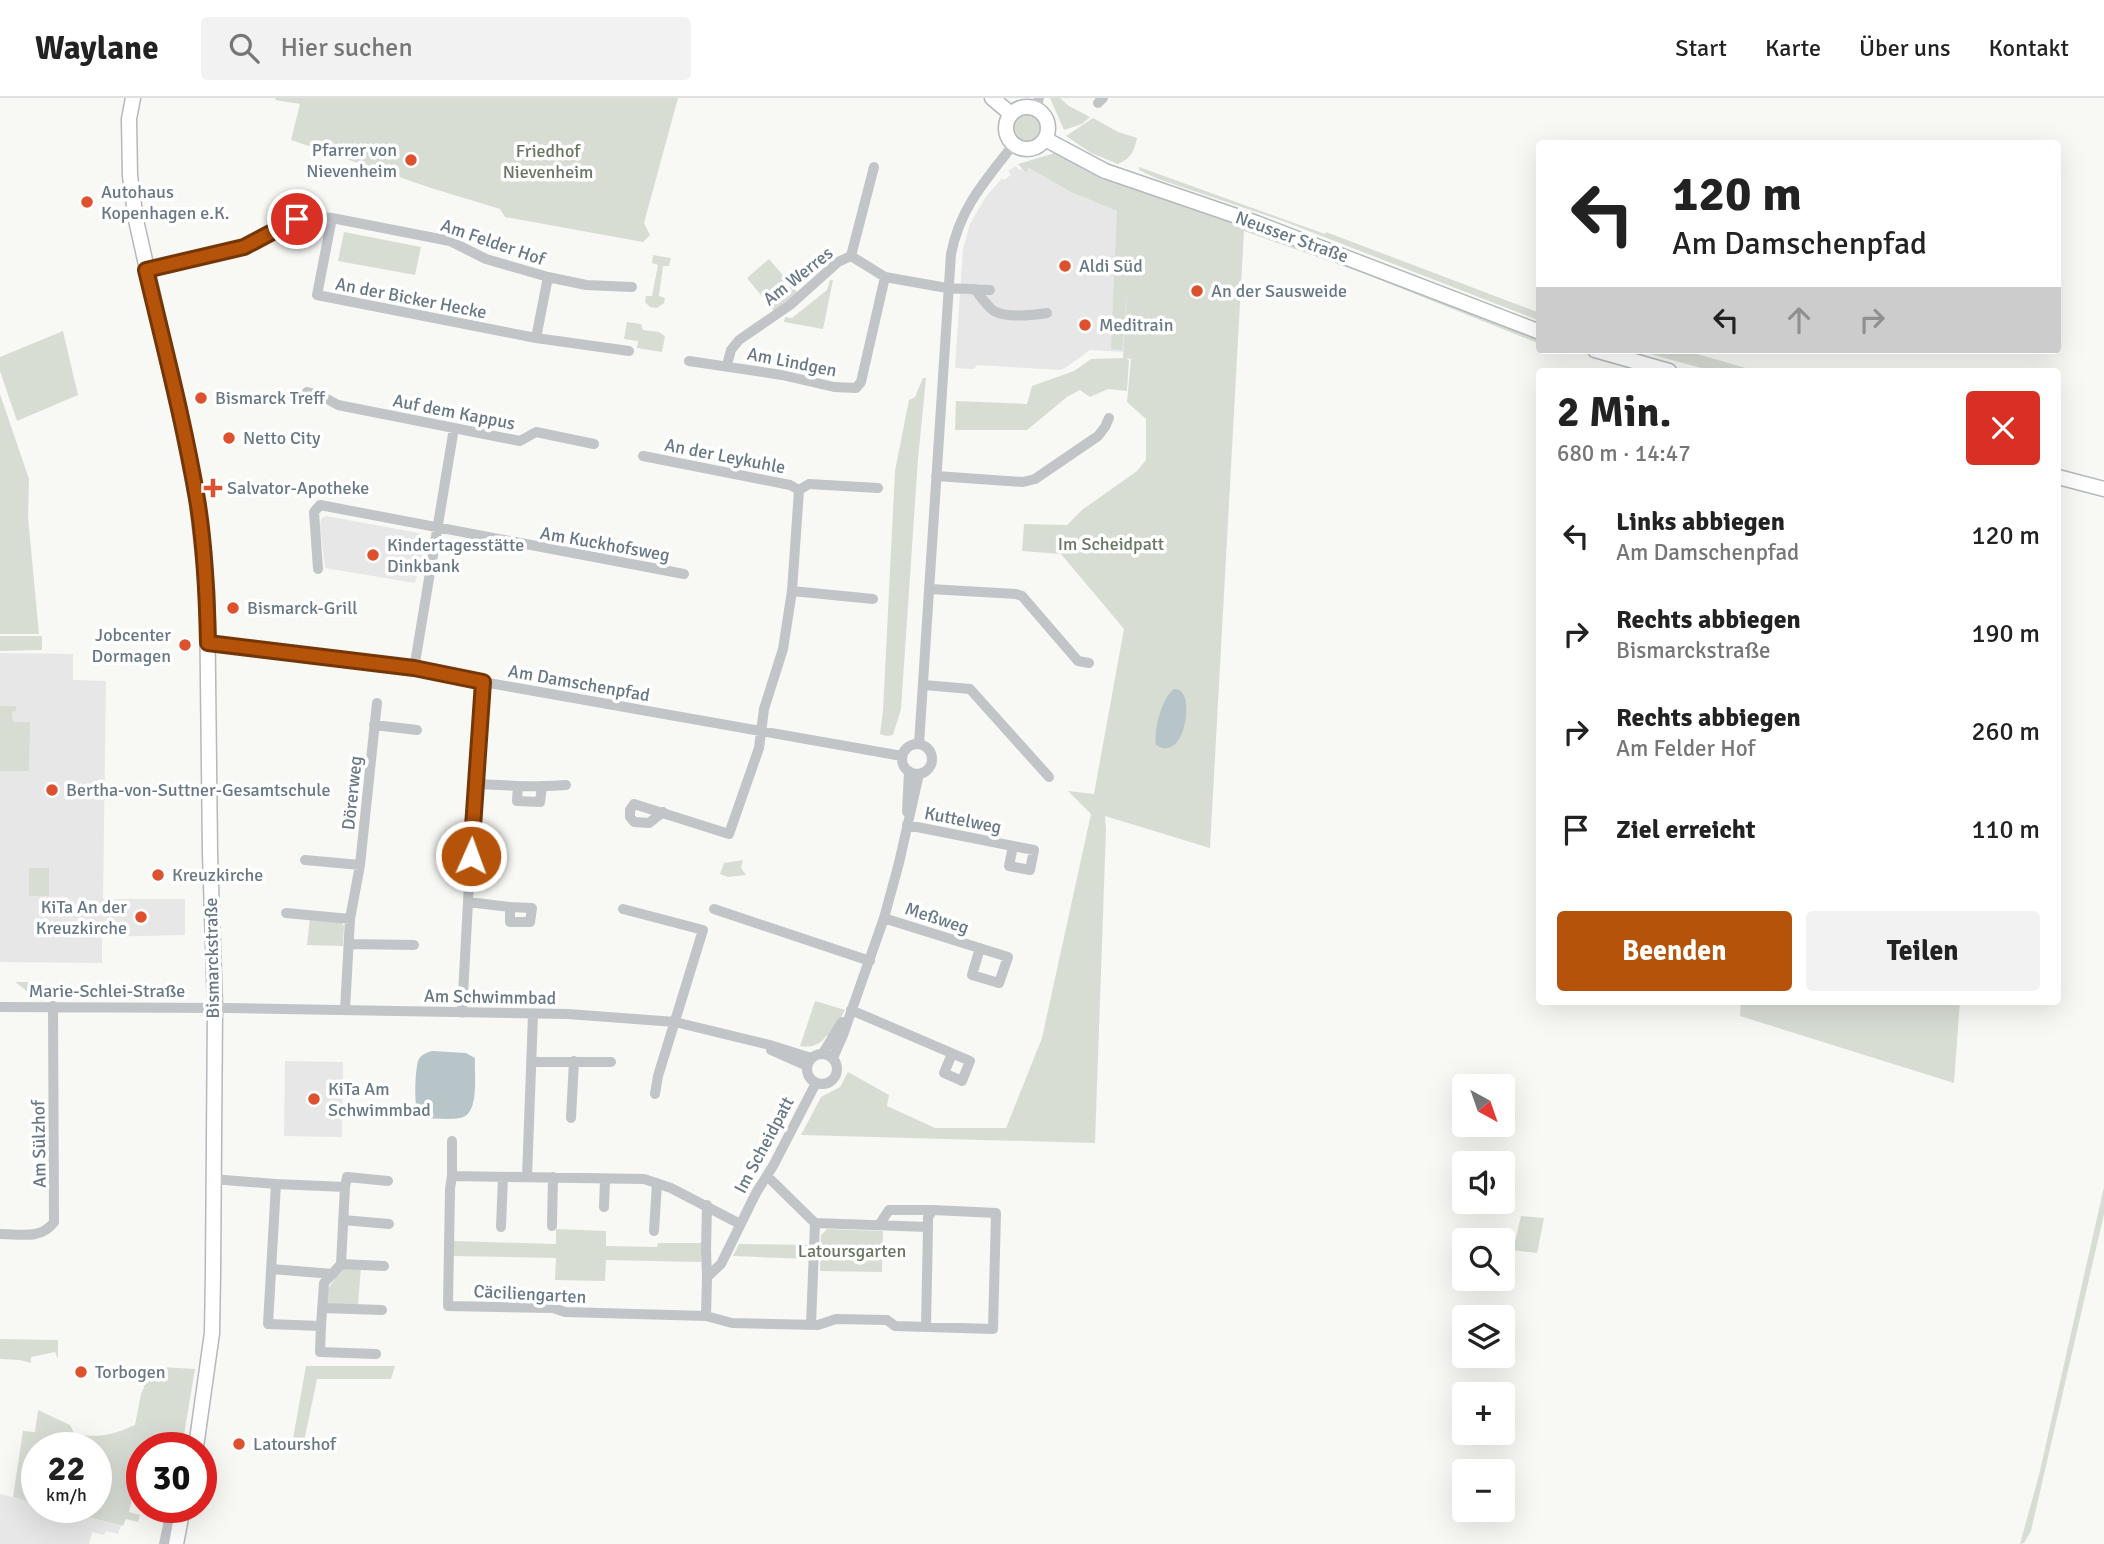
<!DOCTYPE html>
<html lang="de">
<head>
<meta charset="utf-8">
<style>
  body { margin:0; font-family:Signika,sans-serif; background:#f2f2f2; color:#222; height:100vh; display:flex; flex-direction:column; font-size:26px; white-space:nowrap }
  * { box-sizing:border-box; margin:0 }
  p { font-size:23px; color:#767676 }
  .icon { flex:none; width:38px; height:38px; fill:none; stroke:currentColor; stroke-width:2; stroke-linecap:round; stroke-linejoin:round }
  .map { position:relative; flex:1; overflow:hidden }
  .panel { position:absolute; left:1536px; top:270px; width:525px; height:637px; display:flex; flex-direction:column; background:#fff; border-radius:7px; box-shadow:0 7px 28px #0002 }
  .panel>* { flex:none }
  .hud { position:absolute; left:1536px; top:42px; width:525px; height:214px; border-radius:7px; box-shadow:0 7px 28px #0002; background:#fff; color:#222; overflow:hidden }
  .needle { width:46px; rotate:140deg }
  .tools { position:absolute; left:1452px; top:976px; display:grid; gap:14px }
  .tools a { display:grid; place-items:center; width:63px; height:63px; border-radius:7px; background:#fff; box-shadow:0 7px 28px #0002; font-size:35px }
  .speed { position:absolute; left:21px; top:1334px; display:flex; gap:14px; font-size:35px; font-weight:700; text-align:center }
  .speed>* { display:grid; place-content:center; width:91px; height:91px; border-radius:50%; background:#fff; box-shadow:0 7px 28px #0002; line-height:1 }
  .speed small { font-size:18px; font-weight:400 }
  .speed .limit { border:10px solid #d22; background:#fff; color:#111 }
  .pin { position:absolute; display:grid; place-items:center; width:60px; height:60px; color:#fff; margin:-30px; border:4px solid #fff; border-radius:50%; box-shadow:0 2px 7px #0007 }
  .me { position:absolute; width:77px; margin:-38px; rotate:2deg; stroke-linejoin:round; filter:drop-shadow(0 0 5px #0008) }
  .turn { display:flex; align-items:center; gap:24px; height:147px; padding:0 21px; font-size:32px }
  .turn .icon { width:91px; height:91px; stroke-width:2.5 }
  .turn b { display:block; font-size:49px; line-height:60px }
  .lanes { display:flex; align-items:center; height:66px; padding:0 21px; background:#0003; justify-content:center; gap:35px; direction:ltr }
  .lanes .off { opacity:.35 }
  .round { display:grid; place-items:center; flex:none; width:74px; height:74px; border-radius:7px; background:#f2f2f2 }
  .headline { display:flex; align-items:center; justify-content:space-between; height:119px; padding:0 21px }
  h1 { font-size:42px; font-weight:700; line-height:52px }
  .action { display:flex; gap:14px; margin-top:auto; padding:14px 21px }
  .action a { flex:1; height:80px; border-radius:7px; background:#b45309; color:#fff; font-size:28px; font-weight:700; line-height:80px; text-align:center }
  .action a+a { background:#f2f2f2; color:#222 }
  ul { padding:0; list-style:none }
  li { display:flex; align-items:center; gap:21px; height:98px; padding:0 21px }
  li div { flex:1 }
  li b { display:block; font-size:26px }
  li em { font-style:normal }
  header { display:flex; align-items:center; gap:42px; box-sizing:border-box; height:98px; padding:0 35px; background:#fff; border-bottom:2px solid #e0e0e0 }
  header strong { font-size:33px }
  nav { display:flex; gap:38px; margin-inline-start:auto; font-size:24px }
  .search { width:490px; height:63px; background:#f2f2f2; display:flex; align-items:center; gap:18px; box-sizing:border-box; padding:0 24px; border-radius:7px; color:#767676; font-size:26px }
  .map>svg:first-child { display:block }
  .built { fill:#e6e7e6 }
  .green { fill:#d8ddd4 }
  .water { fill:#b8c5c8 }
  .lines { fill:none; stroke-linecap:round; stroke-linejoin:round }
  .secondary-casing { stroke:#b3b9bd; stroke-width:17 }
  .street { stroke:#c1c5c8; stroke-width:10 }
  .secondary { stroke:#fff; stroke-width:14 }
  .route-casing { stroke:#753606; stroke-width:18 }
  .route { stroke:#b45309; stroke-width:12 }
  .poi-dot { fill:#de512f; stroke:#fff; stroke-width:2.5 }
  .labels { text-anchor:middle; stroke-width:7; stroke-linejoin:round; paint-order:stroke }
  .poi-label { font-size:18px; fill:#687985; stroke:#fff; text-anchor:start }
  .park-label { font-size:18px; fill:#677762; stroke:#fff }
  .street-label { font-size:18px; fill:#687985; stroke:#fff }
</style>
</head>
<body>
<header>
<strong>Waylane</strong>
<div class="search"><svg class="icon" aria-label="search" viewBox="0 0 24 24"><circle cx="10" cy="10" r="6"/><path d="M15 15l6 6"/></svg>Hier suchen</div>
<nav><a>Start</a><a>Karte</a><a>Über uns</a><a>Kontakt</a></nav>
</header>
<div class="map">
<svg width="2104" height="1446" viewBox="0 0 2104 1446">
  <rect width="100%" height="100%" fill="#f8f8f5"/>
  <path class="built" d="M1016 68 1019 72 1022 71 1026 75 1029 70 1071 94 1117 113 1132 117 1124 254 1090 252 1065 270 1060 272 977 267 974 271 955 270 963 151 970 126 985 100 1002 80 1004 82 1011 77 1008 73Z
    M326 418 419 435 426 444 415 485 325 470 320 428 321 421Z
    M0 555 73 556V582L106 583 103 801H185V837L96 839 102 840V865L0 864Z
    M285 963 343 964 342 1039 284 1038Z
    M0 1396 37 1405V1409H50L121 1428 118 1436 106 1433 104 1437 92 1434 89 1446H0Z"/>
  <path class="green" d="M276 0H678L644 125 650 137 643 144 505 119 500 111 431 90 291 42 300 6 275 2Z
    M1050 0H1060L1069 8 1090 19 1082 26 1064 32Z
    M1010 30a16 16 0 1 1 32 0a16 16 0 1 1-32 0Z
    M1093 20 1118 34 1137 40C1134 54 1131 60 1118 66L1091 55 1066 38Z
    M1055 55 1098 76 1245 127 1540 240V246L1363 175 1244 133 1210 750 1105 718 1106 731 1095 1045 801 1037 821 999 840 989 848 974 889 997 887 1008 935 1030H1006L1042 940 1091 716 1068 693 1094 696 1124 531 1061 456 1022 453 1024 426 1067 427 1082 412 1137 373 1146 362V321L1127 304 1131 261 1126 260 1129 262 1127 293 1108 291 1090 299 1080 292 1067 299 1027 332H955L956 303 1027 306 1032 288 1074 273 1091 261 1123 260 1127 189 1122 252 1111 251 1117 113 1071 94 1029 70 1026 75 1018 66Z
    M1139 69 1325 136 1326 134 1540 215V223L1283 123 1158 81 1139 72Z
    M344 134 421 149 415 177 338 163Z
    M653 157 671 160 669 168H663L659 198 665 200 664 205 657 210 650 209 645 204 646 198H652L658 167 652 165Z
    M769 161 798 195 774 213 747 180Z
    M830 182H833L823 231 784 224 785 219 792 220 827 192Z
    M627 224 641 226 643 232 659 234 665 238 662 254 637 250 638 243 624 241Z
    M63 233 78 297 17 323 0 273V259Z
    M1653 252H1683L1756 273H1712L1654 257 1652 256Z
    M923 280H926L918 361 901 611 893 637 887 638 880 636 883 613 895 373 909 302 915 299Z
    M0 296 29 381 28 419 39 536H0Z
    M0 538H42V552L0 553Z
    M0 608H16V613L12 614 13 624H30L29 673H0Z
    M743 762 741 770 746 777 728 779 720 776 724 765Z
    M29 770H49V798H29Z
    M310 820 340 823 344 828 343 848 307 847Z
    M15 884H33L40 885 48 891 49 898 47 901 40 903Z
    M815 903 845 912 830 939 826 938C821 947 810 950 800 948Z
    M1741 903H1960L1954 985 1740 918Z
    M2104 1089V1116L2031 1433 2024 1445 2020 1446 2039 1377Z
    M1521 1118 1544 1120 1537 1155 1513 1152Z
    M556 1131 606 1133V1148L657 1149 658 1145H701V1164L606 1162 605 1183 555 1182 556 1160 453 1158 454 1143 556 1146Z
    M827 1131 883 1133 882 1174 820 1173 821 1137Z
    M739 1146 810 1147 809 1161 733 1158Z
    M343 1168 361 1169 358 1207 325 1208 326 1194Z
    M0 1241 58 1242V1261L55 1254 31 1259V1265L20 1262 0 1261Z
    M306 1268H395L391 1281H317L303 1348 292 1346Z
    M161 1269 195 1271 183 1343 168 1344 161 1349H142V1399L133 1397 129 1414 140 1417 138 1424 126 1421 123 1428 49 1409H96V1349H37V1406L13 1399 23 1333 35 1334 38 1312 70 1327 75 1337C103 1339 109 1338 135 1327L141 1296 144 1289 139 1275 160 1276Z"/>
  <path class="water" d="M1174 591C1179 592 1180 591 1183 596 1192 609 1183 664 1156 647 1153 634 1162 599 1174 591Z
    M432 953 466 955 475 960C474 977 480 1017 460 1020 448 1022 433 1020 420 1020 413 1011 415 975 418 963 420 957 426 955 432 953Z"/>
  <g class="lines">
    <g class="secondary-casing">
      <path id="secondary" d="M133 0 129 21 130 78 136 122 182 327 197 402 207 493 210 755 215 909 213 1176 212 1235 196 1349
        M992 0 1011 16
        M1006 30a21 21 0 1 1 42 0a21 21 0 1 1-42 0Z
        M1045 41 1105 73 1251 123 1540 234
        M1595 252 1669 273
        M2058 379 2104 391
        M176 1446 183 1409"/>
    </g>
    <path class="street" d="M1098 5 1103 0
      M1036 10 1039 0
      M332 120 317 197 536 240 629 253
      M851 158 885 179 947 190 990 192
      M851 158 874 69
      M146 172 244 149 297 121 313 118 332 120 450 143 486 161 548 179 586 187 632 189
      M975 191C980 198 987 208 994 213 1006 220 1034 217 1047 215
      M536 240 548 179
      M689 263 782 277 834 289 856 290 861 284 885 179
      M727 267 731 252 739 242 790 207 838 164 851 158
      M307 294 320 297 338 307 454 330 520 343 536 334 594 346
      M643 358 790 387 799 392 792 493 783 551 764 611 759 650 729 736 634 706 630 712V719L634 724 649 725 663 714
      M936 378 1023 384 1035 381 1098 338 1105 329 1109 320
      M799 392 809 386 878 390
      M318 471 314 414 320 407 684 476
      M930 491 1016 496 1022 498 1078 563 1089 565
      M792 493 873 501
      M208 545 414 571 483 584 902 658
      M414 571 454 330
      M483 584 476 686 518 688
      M924 587 970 591 1049 679
      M374 627 417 632
      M902 661a15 15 0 1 1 30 0a15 15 0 1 1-30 0Z
      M919 646 951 156C960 110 985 83 1013 47
      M542 689 540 704 517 703 518 688C535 689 549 688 566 687
      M907 714 909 673
      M907 727 1013 748 1009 768 1030 772 1034 752 1013 748
      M305 762 360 767
      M468 804 472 723 476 686
      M623 811 703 832 658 978 655 996
      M714 811 870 863
      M286 815 350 821
      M884 820 893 823 1008 859 999 885 972 877 980 850
      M349 846 414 847
      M0 909 226 910 568 916 675 924 770 947 811 960
      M345 912 350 821 360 767 377 605
      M851 912 970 963 962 983 944 975 952 956
      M462 915 468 804 510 809V824H530L532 810 510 809
      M771 952 807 968
      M823 955 842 924
      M807 971a15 15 0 1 1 30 0a15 15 0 1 1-30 0Z
      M833 960 843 937 884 820 899 765 919 676
      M531 964H611
      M571 1020 574 963
      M452 1043V1078
      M527 1079 533 916
      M212 1081 276 1086
      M276 1086 345 1089 341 1166 324 1185 321 1228 268 1226Z
      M345 1089 347 1079 388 1083
      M707 1107 706 1152 707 1179
      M604 1109 605 1081
      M343 1122 389 1126
      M740 1126 671 1090 644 1081 452 1078 450 1091 448 1208 553 1210 565 1214 706 1218 732 1225 818 1227 836 1221 887 1222 895 1228 993 1231 996 1115 933 1112 928 1119V1129L815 1125 767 1078
      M879 1127 889 1112H933
      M552 1128 553 1079
      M501 1129 503 1079
      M654 1133 657 1085
      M0 1136C20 1136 41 1142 54 1124L53 908
      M341 1166 384 1168
      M271 1171 333 1176
      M322 1210 382 1212
      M706 1218 707 1179 721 1166 756 1095 773 1068 816 985
      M811 1227 815 1125
      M321 1228 320 1254 376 1256
      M926 1229 928 1129
      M164 1446 172 1409"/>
    <use href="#secondary" class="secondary"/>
  </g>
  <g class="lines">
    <g class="route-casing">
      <path id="route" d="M297 121 244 149 146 172C164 248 184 324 197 401 205 449 207 497 208 545L414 570 483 584 471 758"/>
    </g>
    <use href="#route" class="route"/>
  </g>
  <g class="poi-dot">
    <circle cx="411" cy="62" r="7"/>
    <circle cx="87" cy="104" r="7"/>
    <circle cx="1065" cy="168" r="7"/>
    <circle cx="1197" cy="193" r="7"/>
    <circle cx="1085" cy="227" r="7"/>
    <circle cx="201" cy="300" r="7"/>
    <circle cx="229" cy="340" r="7"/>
    <path d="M209.5 379.5h7v7h7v7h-7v7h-7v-7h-7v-7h7z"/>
    <circle cx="373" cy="457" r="7"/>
    <circle cx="233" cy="510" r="7"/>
    <circle cx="185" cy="547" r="7"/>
    <circle cx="52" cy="692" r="7"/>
    <circle cx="158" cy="777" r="7"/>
    <circle cx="141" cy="819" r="7"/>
    <circle cx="314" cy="1001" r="7"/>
    <circle cx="81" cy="1274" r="7"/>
    <circle cx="239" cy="1346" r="7"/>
  </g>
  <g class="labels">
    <g class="poi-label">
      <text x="397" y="58" text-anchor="end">Pfarrer von<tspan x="397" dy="21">Nievenheim</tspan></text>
      <text x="101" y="100">Autohaus<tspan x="101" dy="21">Kopenhagen e.K.</tspan></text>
      <text x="1079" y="174">Aldi Süd</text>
      <text x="1211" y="199">An der Sausweide</text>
      <text x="1099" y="233">Meditrain</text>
      <text x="215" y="306">Bismarck Treff</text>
      <text x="243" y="346">Netto City</text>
      <text x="227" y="396">Salvator-Apotheke</text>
      <text x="387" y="453">Kindertagesstätte<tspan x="387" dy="21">Dinkbank</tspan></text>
      <text x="247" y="516">Bismarck-Grill</text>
      <text x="171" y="543" text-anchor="end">Jobcenter<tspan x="171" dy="21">Dormagen</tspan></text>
      <text x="66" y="698">Bertha-von-Suttner-Gesamtschule</text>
      <text x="172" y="783">Kreuzkirche</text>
      <text x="127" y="815" text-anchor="end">KiTa An der<tspan x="127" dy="21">Kreuzkirche</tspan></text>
      <text x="328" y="997">KiTa Am<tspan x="328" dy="21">Schwimmbad</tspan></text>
      <text x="95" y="1280">Torbogen</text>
      <text x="253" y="1352">Latourshof</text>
    </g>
    <g class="park-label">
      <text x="548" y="59">Friedhof<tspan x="548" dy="21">Nievenheim</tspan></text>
      <text x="1111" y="452">Im Scheidpatt</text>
      <text x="852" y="1159">Latoursgarten</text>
    </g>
    <g class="street-label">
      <text transform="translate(1292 139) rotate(20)" y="6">Neusser Straße</text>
      <text transform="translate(493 144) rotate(19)" y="6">Am Felder Hof</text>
      <text transform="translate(798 178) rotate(-38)" y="6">Am Werres</text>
      <text transform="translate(411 200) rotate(11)" y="6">An der Bicker Hecke</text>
      <text transform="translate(792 264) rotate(11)" y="6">Am Lindgen</text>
      <text transform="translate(454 314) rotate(11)" y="6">Auf dem Kappus</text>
      <text transform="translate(725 358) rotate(11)" y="6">An der Leykuhle</text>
      <text transform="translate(605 446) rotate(10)" y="6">Am Kuckhofsweg</text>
      <text transform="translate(579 585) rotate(10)" y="6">Am Damschenpfad</text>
      <text transform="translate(352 695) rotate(-84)" y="6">Dörerweg</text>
      <text transform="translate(963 722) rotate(11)" y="6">Kuttelweg</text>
      <text transform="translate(937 820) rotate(18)" y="6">Meßweg</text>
      <text transform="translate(212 860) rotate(-91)" y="6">Bismarckstraße</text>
      <text x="107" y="899">Marie-Schlei-Straße</text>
      <text transform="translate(490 899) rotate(1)" y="6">Am Schwimmbad</text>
      <text transform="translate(39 1046) rotate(-91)" y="6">Am Sülzhof</text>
      <text transform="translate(764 1047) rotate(-62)" y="6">Im Scheidpatt</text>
      <text transform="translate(530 1196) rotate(3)" y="6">Cäciliengarten</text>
    </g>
  </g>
</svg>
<div class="tools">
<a><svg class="needle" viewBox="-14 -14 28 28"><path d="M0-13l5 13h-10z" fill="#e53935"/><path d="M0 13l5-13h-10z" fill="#767676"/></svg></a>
<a><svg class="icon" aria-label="sound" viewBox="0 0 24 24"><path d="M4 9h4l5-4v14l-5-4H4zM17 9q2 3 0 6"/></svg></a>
<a><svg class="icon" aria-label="search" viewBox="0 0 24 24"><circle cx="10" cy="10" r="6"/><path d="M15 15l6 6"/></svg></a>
<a><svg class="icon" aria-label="layers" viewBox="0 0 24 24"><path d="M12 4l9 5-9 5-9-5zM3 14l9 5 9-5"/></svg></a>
<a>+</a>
<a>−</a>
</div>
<div class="speed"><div>22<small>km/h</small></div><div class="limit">30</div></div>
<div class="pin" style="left:297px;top:121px;background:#d93025"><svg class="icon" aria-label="arrive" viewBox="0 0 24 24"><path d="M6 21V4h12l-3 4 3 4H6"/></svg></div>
<svg class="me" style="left:471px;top:758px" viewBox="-20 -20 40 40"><circle r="17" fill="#b45309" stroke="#fff" stroke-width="3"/><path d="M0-11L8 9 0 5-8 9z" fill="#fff"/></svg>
<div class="hud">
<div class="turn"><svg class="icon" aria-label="left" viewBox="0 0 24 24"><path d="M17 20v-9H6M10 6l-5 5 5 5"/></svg><div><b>120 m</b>Am Damschenpfad</div></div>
<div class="lanes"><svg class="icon" aria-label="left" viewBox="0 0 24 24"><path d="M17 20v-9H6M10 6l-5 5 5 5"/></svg><svg class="icon off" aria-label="ahead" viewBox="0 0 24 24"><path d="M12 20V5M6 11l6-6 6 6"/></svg><svg class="icon off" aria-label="right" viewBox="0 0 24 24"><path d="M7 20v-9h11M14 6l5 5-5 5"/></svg></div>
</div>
<section class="panel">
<div class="headline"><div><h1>2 Min.</h1><p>680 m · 14:47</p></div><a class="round" style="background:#d93025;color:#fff"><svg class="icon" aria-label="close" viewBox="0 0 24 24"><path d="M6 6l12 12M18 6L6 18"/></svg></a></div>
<ul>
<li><svg class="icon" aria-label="left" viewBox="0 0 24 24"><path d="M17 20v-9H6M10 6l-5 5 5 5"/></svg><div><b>Links abbiegen</b><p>Am Damschenpfad</p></div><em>120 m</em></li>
<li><svg class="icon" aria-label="right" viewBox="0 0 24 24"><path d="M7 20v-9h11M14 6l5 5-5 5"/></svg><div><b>Rechts abbiegen</b><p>Bismarckstraße</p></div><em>190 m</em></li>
<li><svg class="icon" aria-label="right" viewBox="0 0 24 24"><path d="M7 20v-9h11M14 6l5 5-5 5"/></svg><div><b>Rechts abbiegen</b><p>Am Felder Hof</p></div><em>260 m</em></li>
<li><svg class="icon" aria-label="arrive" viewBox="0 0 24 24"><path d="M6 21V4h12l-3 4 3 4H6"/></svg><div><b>Ziel erreicht</b></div><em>110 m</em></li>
</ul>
<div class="action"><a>Beenden</a><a>Teilen</a></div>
</section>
</div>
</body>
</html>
